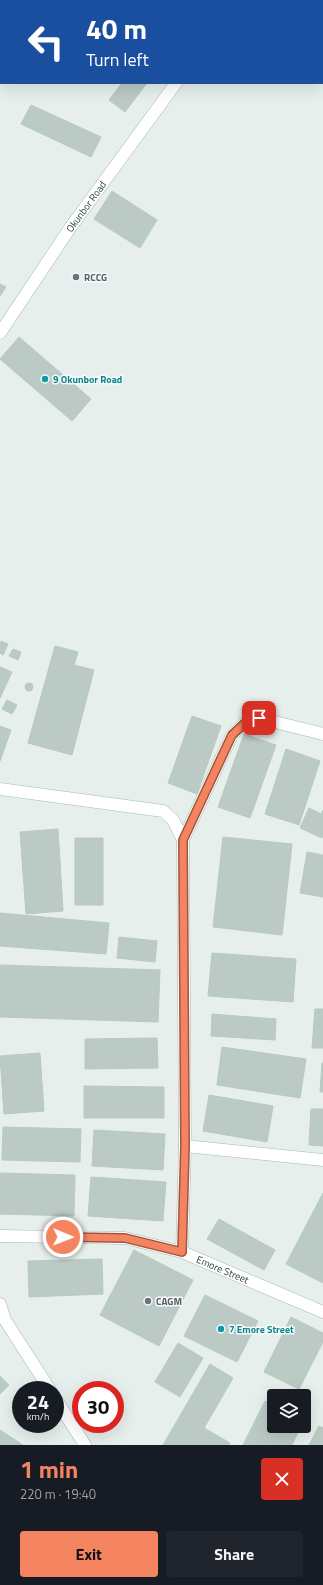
<!DOCTYPE html>
<html lang="en">
<head>
<meta charset="utf-8">
<style>
  body { margin:0; font-family:"Titillium Web",sans-serif; background:#20242c; color:#f1f3f6; height:100vh; display:flex; flex-direction:column; font-size:15px; white-space:nowrap }
  * { box-sizing:border-box; margin:0 }
  p { font-size:13px; color:#9ea1a6 }
  .icon { flex:none; width:22px; height:22px; fill:none; stroke:currentColor; stroke-width:2; stroke-linecap:round; stroke-linejoin:round }
  .map { position:relative; height:1445px; overflow:hidden }
  .details { display:flex; flex-direction:column; background:#171b24; flex:1 }
  .details>* { flex:none }
  .hud { position:absolute; left:0px; top:0px; width:323px; height:84px; box-shadow:0 4px 16px #0002; background:#1a4fa0; color:#fff; overflow:hidden }
  .fabs { position:absolute; left:267px; top:1389px; display:grid; gap:8px }
  .fabs a { display:grid; place-items:center; width:44px; height:44px; border-radius:4px; background:#171b24; box-shadow:0 4px 16px #0002; font-size:20px }
  .speed { position:absolute; left:12px; top:1381px; display:flex; gap:8px; font-size:20px; font-weight:700; text-align:center }
  .speed>* { display:grid; place-content:center; width:52px; height:52px; border-radius:50%; background:#171b24; box-shadow:0 4px 16px #0002; line-height:1 }
  .speed small { font-size:10px; font-weight:400 }
  .speed .limit { border:6px solid #d22; background:#fff; color:#111 }
  .pin { position:absolute; display:grid; place-items:center; width:34px; height:34px; color:#fff; margin:-17px; border-radius:8px; box-shadow:0 2px 6px #0006 }
  .me { position:absolute; width:44px; margin:-22px; rotate:91deg; stroke-linejoin:round; filter:drop-shadow(0 0 3px #0008) }
  .turn { display:flex; align-items:center; gap:14px; height:84px; padding:0 20px; font-size:18px }
  .turn .icon { width:52px; height:52px; stroke-width:2.5 }
  .turn b { display:block; font-size:28px; line-height:34px }
  .round { display:grid; place-items:center; flex:none; width:42px; height:42px; border-radius:4px; background:#20242c }
  .headline { display:flex; align-items:center; justify-content:space-between; height:68px; padding:0 20px }
  h1 { font-size:24px; font-weight:700; line-height:30px; color:#f4845f }
  .cta { display:flex; gap:8px; margin-top:auto; padding:8px 20px }
  .cta a { flex:1; height:46px; border-radius:4px; background:#f4845f; color:#111; font-size:16px; font-weight:700; line-height:46px; text-align:center }
  .cta a+a { background:#20242c; color:#f1f3f6 }
  .map>svg:first-child { display:block }
  .building { fill:#bbcac4; stroke:#b8c9c2 }
  .lines { fill:none; stroke-linecap:round; stroke-linejoin:round }
  .street-casing { stroke:#a8b8b2; stroke-width:13 }
  .street { stroke:#fff; stroke-width:12 }
  .route-casing { stroke:#9f563e; stroke-width:10 }
  .route { stroke:#f4845f; stroke-width:7 }
  .worship-dot { fill:#6b7280; stroke:#f7fbf9; stroke-width:1.5 }
  .culture-dot { fill:#0f9aa8; stroke:#f7fbf9; stroke-width:1.5 }
  .labels { text-anchor:middle; stroke-width:3; stroke-linejoin:round; paint-order:stroke }
  .street-label { font-size:10px; fill:#24423a; stroke:#f7fbf9 }
  .worship-label { font-size:10px; font-weight:bold; fill:#5b616d; stroke:#f7fbf9; text-anchor:start }
  .culture-label { font-size:10px; font-weight:bold; fill:#0d838f; stroke:#f7fbf9; text-anchor:start }
</style>
</head>
<body>
<div class="map">
<svg width="323" height="1445" viewBox="0 0 323 1445">
  <rect width="100%" height="100%" fill="#e6efeb"/>
  <path class="building" d="M122 83H147L125 112 109 100Z
    M31 105 101 137 91 157 21 124Z
    M112 191 157 220 140 248 94 219Z
    M0 284 6 287 0 296Z
    M19 337 91 399 72 421 0 359Z
    M1 641 8 644 3 655 0 653Z
    M55 646 78 652 74 665 94 670 72 755 28 743Z
    M13 649 21 652 18 660 9 656Z
    M0 667 12 672 0 698Z
    M25 687a4 4 0 1 1 8 0a4 4 0 1 1-8 0Z
    M7 700 17 705 12 714 2 709Z
    M192 716 221 726 197 794 168 783Z
    M0 726 11 730 0 761Z
    M244 734 276 745 250 818 218 807Z
    M286 749 320 761 299 825 265 814Z
    M309 808 321 814 323 810V835L322 838 300 828Z
    M58 829 63 911 26 914 20 832Z
    M223 837 292 844 282 935 213 927Z
    M75 838H103V905H75Z
    M307 852 323 855V897L300 893Z
    M0 913 109 923 106 954 0 946Z
    M119 937 157 941 155 962 117 958Z
    M212 953 296 959 293 1002 208 996Z
    M0 965 160 970 158 1022 0 1017Z
    M315 1009H323V1048H312Z
    M212 1014 276 1019 275 1040 211 1036Z
    M157 1038 158 1068 85 1069V1039Z
    M222 1047 306 1059 300 1098 217 1085Z
    M40 1053 44 1111 4 1114 0 1056Z
    M322 1063H323V1092H320Z
    M84 1086 164 1087V1118H84Z
    M209 1095 273 1106 267 1142 203 1131Z
    M311 1109H323V1146L309 1145Z
    M3 1127 81 1129 80 1162 2 1160Z
    M94 1130 165 1134 163 1170 92 1166Z
    M0 1173 75 1175 74 1216 0 1214Z
    M91 1177 166 1182 163 1221 88 1216Z
    M323 1193V1283L286 1264Z
    M219 1219 275 1250 264 1270 207 1239Z
    M134 1250 193 1280 159 1346 100 1315Z
    M102 1259 103 1294 29 1297 28 1261Z
    M205 1295 258 1321 237 1362 184 1336Z
    M291 1317 323 1333V1342L299 1389 264 1372Z
    M178 1343 203 1358 180 1397 155 1382Z
    M210 1364 233 1378 204 1428 230 1443 229 1445H163Z
    M0 1376 9 1385 0 1394Z
    M265 1401 274 1405V1426H301L292 1445H243Z
    M319 1426 323 1428V1445H309Z
    M0 1430 23 1445H0Z"/>
  <g class="lines">
    <g class="street-casing">
      <g id="street">
        <path d="M248 1V0"/>
        <path id="s1" d="M0 333 70 228 176 83"/>
        <path d="M0 789 163 811 173 820 183 840 185 1146 182 1252"/>
        <path d="M183 840 232 735 245 723 259 718 323 734"/>
        <path d="M185 1146 323 1160"/>
        <path id="s2" d="M0 1236 125 1238 182 1252 323 1312"/>
        <path d="M0 1304 5 1320 50 1390"/>
        <path d="M55 1398 85 1445"/>
      </g>
    </g>
    <use href="#street" class="street"/>
  </g>
  <g class="lines">
    <g class="route-casing">
      <path id="route" d="M63 1237 125 1238 182 1252 185 1146 183 840 232 735 245 723 259 718"/>
    </g>
    <use href="#route" class="route"/>
  </g>
  <g class="worship-dot">
    <circle cx="76" cy="277" r="4"/>
    <circle cx="148" cy="1301" r="4"/>
  </g>
  <g class="culture-dot">
    <circle cx="45" cy="379" r="4"/>
    <circle cx="221" cy="1329" r="4"/>
  </g>
  <g class="labels">
    <g class="street-label">
      <text dy="4" stroke="none"><textPath href="#s1" startOffset="153">Okunbor Road</textPath></text>
      <text dy="4" stroke="none"><textPath href="#s2" startOffset="228">Emore Street</textPath></text>
    </g>
    <g class="worship-label">
      <text x="84" y="281">RCCG</text>
      <text x="156" y="1305">CAGM</text>
    </g>
    <g class="culture-label">
      <text x="53" y="383">9 Okunbor Road</text>
      <text x="229" y="1333">7 Emore Street</text>
    </g>
  </g>
</svg>
<div class="fabs">
<a><svg class="icon" aria-label="layers" viewBox="0 0 24 24"><path d="M12 4l9 5-9 5-9-5zM3 14l9 5 9-5"/></svg></a>
</div>
<div class="speed"><div>24<small>km/h</small></div><div class="limit">30</div></div>
<div class="pin" style="left:259px;top:718px;background:#d93025"><svg class="icon" aria-label="arrive" viewBox="0 0 24 24"><path d="M6 21V4h12l-3 4 3 4H6"/></svg></div>
<svg class="me" style="left:63px;top:1237px" viewBox="-20 -20 40 40"><circle r="17" fill="#f4845f" stroke="#fff" stroke-width="3"/><path d="M0-11L8 9 0 5-8 9z" fill="#fff"/></svg>
<div class="hud">
<div class="turn"><svg class="icon" aria-label="left" viewBox="0 0 24 24"><path d="M17 20v-9H6M10 6l-5 5 5 5"/></svg><div><b>40 m</b>Turn left</div></div>
</div>
</div>
<section class="details">
<div class="headline"><div><h1>1 min</h1><p>220 m · 19:40</p></div><a class="round" style="background:#d93025;color:#fff"><svg class="icon" aria-label="close" viewBox="0 0 24 24"><path d="M6 6l12 12M18 6L6 18"/></svg></a></div>
<div class="cta"><a>Exit</a><a>Share</a></div>
</section>
</body>
</html>
